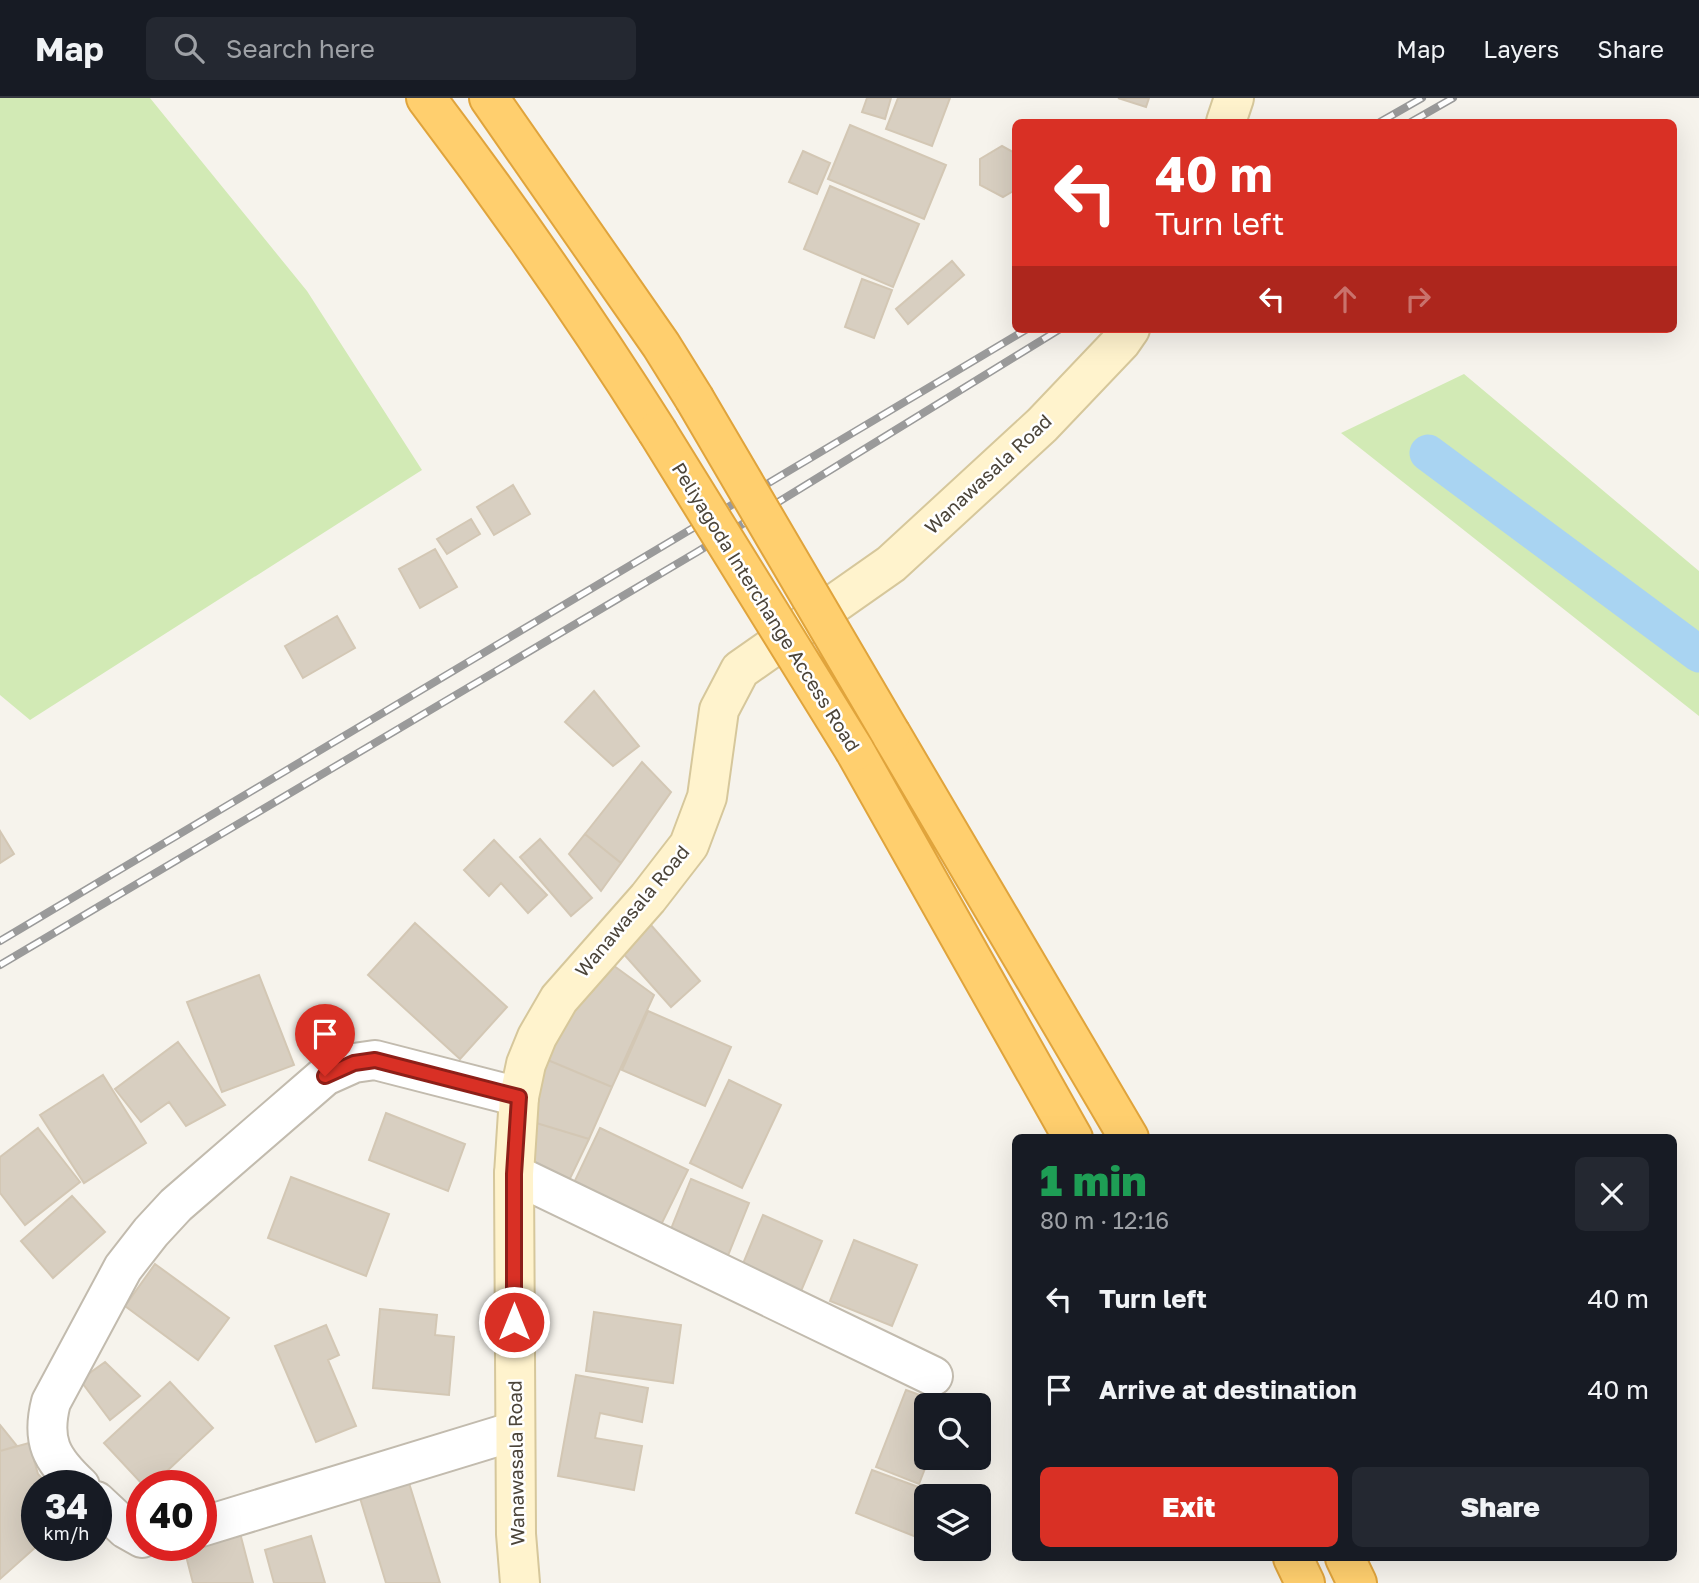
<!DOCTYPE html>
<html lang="en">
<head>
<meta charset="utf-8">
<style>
  body { margin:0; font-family:"Golos Text",sans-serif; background:#242831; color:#f1f3f6; height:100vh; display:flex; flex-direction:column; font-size:26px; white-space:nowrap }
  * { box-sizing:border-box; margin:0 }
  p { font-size:23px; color:#9ea1a6 }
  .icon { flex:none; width:38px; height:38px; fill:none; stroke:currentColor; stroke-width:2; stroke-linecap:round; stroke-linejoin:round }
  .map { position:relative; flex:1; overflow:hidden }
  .details { position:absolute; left:1012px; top:1036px; width:665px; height:427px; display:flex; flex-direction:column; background:#171b24; border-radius:10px; box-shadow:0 7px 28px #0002 }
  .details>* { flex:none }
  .guide { position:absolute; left:1012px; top:21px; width:665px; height:214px; border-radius:10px; box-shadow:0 7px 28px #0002; background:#d93025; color:#fff; overflow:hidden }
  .tools { position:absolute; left:914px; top:1295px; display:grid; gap:14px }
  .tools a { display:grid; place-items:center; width:77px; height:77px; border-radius:10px; background:#171b24; box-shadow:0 7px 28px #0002; font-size:35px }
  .speed { position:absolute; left:21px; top:1372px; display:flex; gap:14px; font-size:35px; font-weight:700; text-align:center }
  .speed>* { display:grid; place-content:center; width:91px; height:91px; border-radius:50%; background:#171b24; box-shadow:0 7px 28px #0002; line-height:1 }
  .speed small { font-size:18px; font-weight:400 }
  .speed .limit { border:10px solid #d22; background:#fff; color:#111 }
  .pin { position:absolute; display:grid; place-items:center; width:60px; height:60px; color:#fff; margin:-72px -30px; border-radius:50% 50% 50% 0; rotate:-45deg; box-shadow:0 0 7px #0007 }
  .pin .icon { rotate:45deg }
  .me { position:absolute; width:77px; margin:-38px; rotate:0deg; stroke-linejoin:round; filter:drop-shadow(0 0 5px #0008) }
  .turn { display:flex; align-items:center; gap:24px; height:147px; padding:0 28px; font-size:32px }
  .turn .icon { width:91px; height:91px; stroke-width:2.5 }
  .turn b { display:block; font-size:49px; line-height:60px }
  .lanes { display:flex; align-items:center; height:66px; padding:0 28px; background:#0003; justify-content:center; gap:35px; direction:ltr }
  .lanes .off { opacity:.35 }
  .round { display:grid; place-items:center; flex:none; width:74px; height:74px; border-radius:10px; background:#242831 }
  .head { display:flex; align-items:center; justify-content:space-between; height:119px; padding:0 28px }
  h1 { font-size:42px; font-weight:800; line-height:52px; color:#1e9e55 }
  .primary-button { display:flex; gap:14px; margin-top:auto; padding:14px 28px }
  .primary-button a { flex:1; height:80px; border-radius:10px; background:#d93025; color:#fff; font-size:28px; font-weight:800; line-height:80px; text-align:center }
  .primary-button a+a { background:#242831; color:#f1f3f6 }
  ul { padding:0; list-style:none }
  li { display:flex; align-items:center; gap:21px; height:91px; padding:0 28px }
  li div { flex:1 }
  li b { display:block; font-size:26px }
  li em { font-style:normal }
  header { display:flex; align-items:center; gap:42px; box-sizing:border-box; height:98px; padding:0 35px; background:#171b24; border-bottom:2px solid #363941 }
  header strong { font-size:33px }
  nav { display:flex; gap:38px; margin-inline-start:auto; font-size:24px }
  .search { width:490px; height:63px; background:#242831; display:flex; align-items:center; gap:18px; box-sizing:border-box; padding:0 24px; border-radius:10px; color:#9ea1a6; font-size:26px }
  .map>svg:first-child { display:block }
  .green { fill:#d2eab5 }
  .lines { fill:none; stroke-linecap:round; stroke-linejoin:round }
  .canal { stroke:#a9d4f2; stroke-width:37 }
  .building { fill:#d8cfc1; stroke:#d3c7b4; stroke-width:2 }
  .street-casing { stroke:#c2bbae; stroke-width:42 }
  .secondary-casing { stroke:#d6c79b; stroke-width:42 }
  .highway-casing { stroke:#e0a43c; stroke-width:42 }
  .street { stroke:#fff; stroke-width:38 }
  .secondary { stroke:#fff3cd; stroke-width:38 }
  .highway { stroke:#ffcf6e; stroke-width:38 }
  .rail-casing { stroke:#9a9a9a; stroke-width:8 }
  .rail { stroke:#fff; stroke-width:5; stroke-dasharray:16; stroke-linecap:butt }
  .highway-bridge-casing { stroke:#e0a43c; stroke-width:42; stroke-linecap:butt }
  .highway-bridge { stroke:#ffcf6e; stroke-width:38 }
  .route-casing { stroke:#8d1f18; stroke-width:18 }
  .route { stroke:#d93025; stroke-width:12 }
  .labels { text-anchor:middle; stroke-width:5; stroke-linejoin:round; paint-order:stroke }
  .street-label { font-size:19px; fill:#4b4439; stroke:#fff }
</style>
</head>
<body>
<header>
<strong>Map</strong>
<div class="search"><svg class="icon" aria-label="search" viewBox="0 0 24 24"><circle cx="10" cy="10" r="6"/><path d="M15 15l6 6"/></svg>Search here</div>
<nav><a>Map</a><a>Layers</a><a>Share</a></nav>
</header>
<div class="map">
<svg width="1699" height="1485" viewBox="0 0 1699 1485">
  <rect width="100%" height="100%" fill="#f6f3ec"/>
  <path class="green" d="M0 0H150L307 193 422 372 30 622 0 597Z
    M1464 276 1699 473V618L1341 335Z"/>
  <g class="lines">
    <path class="canal" d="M1428 355 1699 556"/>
  </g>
  <path class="building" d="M867 0H891L885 21 862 14Z
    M898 0H950L932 48 886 31Z
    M1118 0H1149L1146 9Z
    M850 27 946 67 924 121 828 81Z
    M1002 48 1015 55V92L1003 99 980 87V61Z
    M803 53 830 65 817 96 789 84Z
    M830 88 919 126 893 189 804 151Z
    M952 163 964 177 908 226 896 211Z
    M862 181 892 192 874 240 845 229Z
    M513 387 530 416 494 437 477 409Z
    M471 421 480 436 447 456 437 441Z
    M435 451 457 489 420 510 399 471Z
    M337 518 355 550 303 580 285 548Z
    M594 593 639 648 613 668 565 624Z
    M642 664 671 694 621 765 585 736Z
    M0 733 14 756 0 765Z
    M585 736 621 765 601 793 569 756Z
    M540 741 592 800 571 818 520 759Z
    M494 742 547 797 528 815 501 785 489 798 464 772Z
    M415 825 507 909 460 961 368 877Z
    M650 826 700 883 671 909 621 853Z
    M610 865 654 897 612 989 543 960 569 903 592 894Z
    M259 877 294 967 222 994 187 904Z
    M648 913 731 949 705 1008 622 972Z
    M178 944 225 1007 186 1028 169 1004 141 1024 115 991Z
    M543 960 612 989 589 1041 533 1024Z
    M103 977 146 1045 84 1085 40 1017Z
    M729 982 781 1007 742 1090 690 1065Z
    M386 1015 465 1046 448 1093 369 1062Z
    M533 1024 589 1041 564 1093 534 1080Z
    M38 1030 80 1084 25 1127 0 1095V1059Z
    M600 1030 688 1072 657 1135 570 1093Z
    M291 1079 389 1116 366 1178 268 1140Z
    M691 1081 749 1105 727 1160 669 1136Z
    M72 1098 105 1134 53 1180 21 1143Z
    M763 1117 822 1143 799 1198 740 1173Z
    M854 1142 917 1167 892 1228 830 1203Z
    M155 1166 229 1220 198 1262 125 1208Z
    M380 1211 437 1217 435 1237 454 1239 449 1297 373 1290Z
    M594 1214 681 1227 673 1285 586 1273Z
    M326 1227 339 1257 328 1262 356 1328 316 1344 275 1248Z
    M105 1264 140 1298 110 1322 80 1282Z
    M576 1277 648 1290 642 1324 600 1315 595 1340 642 1348 634 1392 558 1378Z
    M170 1284 213 1330 151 1388H144L104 1345Z
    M906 1292 947 1307H926V1360H929L919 1386 876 1369Z
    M0 1327 17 1348 0 1353Z
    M29 1345 38 1376 49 1388H37L38 1447 0 1481V1353Z
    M872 1372 940 1397 926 1398 924 1442 856 1415Z
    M409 1385 440 1485H386L360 1400Z
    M240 1435 253 1485H193L184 1450Z
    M311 1438 325 1485H274L265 1452Z"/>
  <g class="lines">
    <g class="street-casing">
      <path id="street" d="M514 1076 933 1278
        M80 1388C51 1361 41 1343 51 1304L123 1170 151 1134 176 1107 325 978 354 965 375 962 519 999
        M96 1403 126 1431 142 1440
        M201 1429 515 1333"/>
    </g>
    <g class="secondary-casing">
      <path id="secondary" d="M1226 24 1234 0
        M520 1485 516 1436 514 1076 519 999 526 966 537 939 559 901 648 800 689 747 707 699 719 612 740 572 891 466 1042 327 1121 244 1130 231"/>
    </g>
    <g class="highway-casing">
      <path id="highway" d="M426 0C508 108 585 219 657 333
        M489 0 661 247 694 300
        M891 636 1129 1040
        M855 653 1073 1040
        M1293 1460 1305 1485
        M1345 1460 1357 1485"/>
    </g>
    <use href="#street" class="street"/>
    <use href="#secondary" class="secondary"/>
    <use href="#highway" class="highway"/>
    <g class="rail-casing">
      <path id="rail" d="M1380 24 1422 0
        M1411 24 1453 0
        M0 843 1027 231
        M0 867 697 454 1060 231"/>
    </g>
    <use href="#rail" class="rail"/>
    <g class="highway-bridge-casing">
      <path id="highway-bridge" d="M694 300 891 636
        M657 333 855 653"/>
    </g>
    <use href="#highway-bridge" class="highway-bridge"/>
  </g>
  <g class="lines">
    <g class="route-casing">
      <path id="route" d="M325 978 354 965 375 962 519 999 514 1076V1224"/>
    </g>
    <use href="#route" class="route"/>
  </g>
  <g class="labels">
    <g class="street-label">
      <text transform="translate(988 376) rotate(-43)" y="7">Wanawasala Road</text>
      <text transform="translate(766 509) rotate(58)" y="7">Peliyagoda Interchange Access Road</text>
      <text transform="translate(632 813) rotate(-50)" y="7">Wanawasala Road</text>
      <text transform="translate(516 1365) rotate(-91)" y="7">Wanawasala Road</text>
    </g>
  </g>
</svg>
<div class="tools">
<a><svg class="icon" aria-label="search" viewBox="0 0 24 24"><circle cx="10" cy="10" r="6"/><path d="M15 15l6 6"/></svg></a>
<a><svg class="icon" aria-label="layers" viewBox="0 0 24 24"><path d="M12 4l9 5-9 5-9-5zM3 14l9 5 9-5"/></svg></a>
</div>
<div class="speed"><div>34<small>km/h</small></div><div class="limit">40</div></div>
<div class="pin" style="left:325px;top:978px;background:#d93025"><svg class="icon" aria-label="arrive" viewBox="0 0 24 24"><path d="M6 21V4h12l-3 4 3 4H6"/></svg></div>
<svg class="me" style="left:514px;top:1224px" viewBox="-20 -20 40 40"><circle r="17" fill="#d93025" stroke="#fff" stroke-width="3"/><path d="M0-11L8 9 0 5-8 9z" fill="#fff"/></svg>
<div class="guide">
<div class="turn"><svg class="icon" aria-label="left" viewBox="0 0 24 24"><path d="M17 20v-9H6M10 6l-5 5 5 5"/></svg><div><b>40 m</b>Turn left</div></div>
<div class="lanes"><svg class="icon" aria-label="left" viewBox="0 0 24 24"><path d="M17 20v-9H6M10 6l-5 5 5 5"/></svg><svg class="icon off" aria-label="ahead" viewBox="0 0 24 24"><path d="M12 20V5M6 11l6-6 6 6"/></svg><svg class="icon off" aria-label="right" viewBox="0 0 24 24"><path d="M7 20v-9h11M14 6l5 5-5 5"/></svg></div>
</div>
<section class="details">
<div class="head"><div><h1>1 min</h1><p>80 m · 12:16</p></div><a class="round"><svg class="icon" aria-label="close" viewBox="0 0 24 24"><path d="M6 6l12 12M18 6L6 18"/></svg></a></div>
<ul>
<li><svg class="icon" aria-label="left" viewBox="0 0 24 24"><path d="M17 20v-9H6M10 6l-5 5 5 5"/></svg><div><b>Turn left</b></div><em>40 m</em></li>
<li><svg class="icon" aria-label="arrive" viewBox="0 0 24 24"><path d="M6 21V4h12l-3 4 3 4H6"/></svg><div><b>Arrive at destination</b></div><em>40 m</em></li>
</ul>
<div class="primary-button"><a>Exit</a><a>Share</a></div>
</section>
</div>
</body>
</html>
